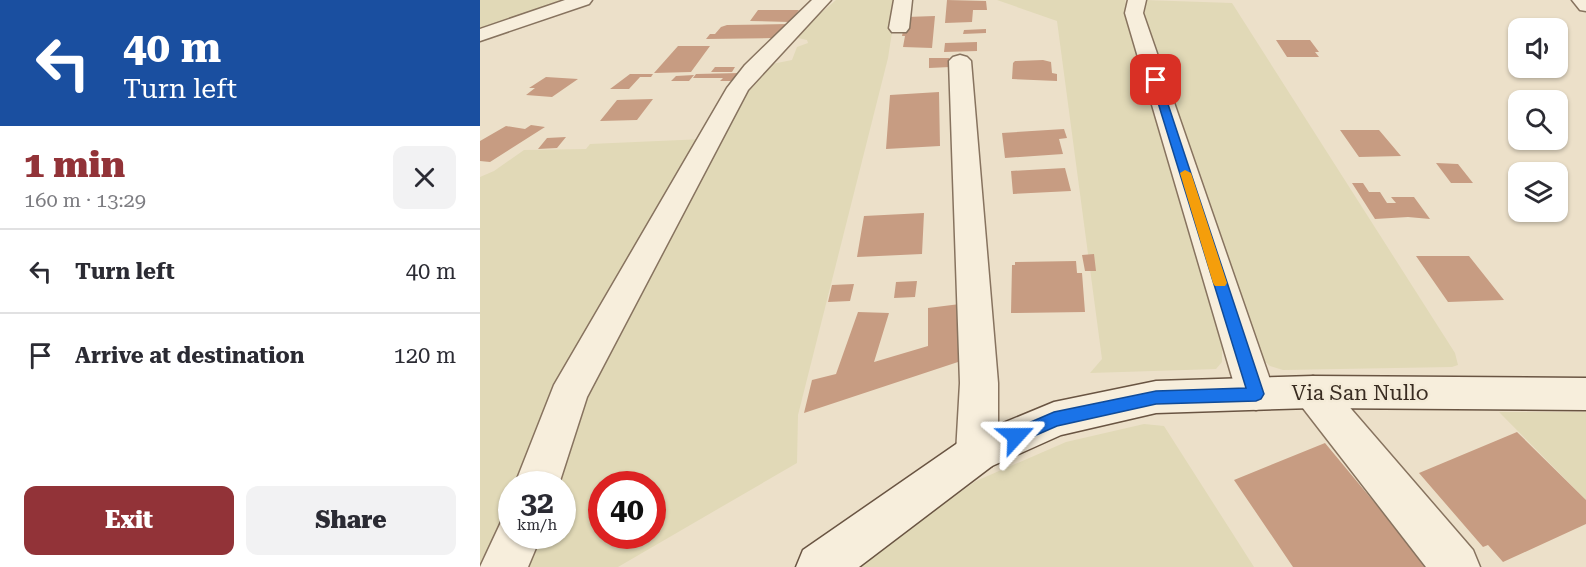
<!DOCTYPE html>
<html lang="en">
<head>
<meta charset="utf-8">
<style>
  body { margin:0; font-family:"Roboto Serif",serif; background:#f2f2f3; color:#2b2b33; height:100vh; display:flex; flex-direction:column; font-size:22px; white-space:nowrap }
  * { box-sizing:border-box; margin:0 }
  p { font-size:20px; color:#7c7c81 }
  .icon { flex:none; width:33px; height:33px; fill:none; stroke:currentColor; stroke-width:2; stroke-linecap:round; stroke-linejoin:round }
  .map { position:relative; flex:1; overflow:hidden }
  .side { display:flex; flex-direction:column; background:#fff; width:480px }
  .side>* { flex:none }
  .guide { background:#1a4fa0; color:#fff; overflow:hidden }
  .tools { position:absolute; left:1028px; top:18px; display:grid; gap:12px }
  .tools a { display:grid; place-items:center; width:60px; height:60px; border-radius:12px; background:#fff; box-shadow:0 2px 4px #0004; font-size:30px }
  .speed { position:absolute; left:18px; top:471px; display:flex; gap:12px; font-size:30px; font-weight:700; text-align:center }
  .speed>* { display:grid; place-content:center; width:78px; height:78px; border-radius:50%; background:#fff; box-shadow:0 2px 4px #0004; line-height:1 }
  .speed small { font-size:15px; font-weight:400 }
  .speed .limit { border:9px solid #d22; background:#fff; color:#111 }
  .pin { position:absolute; display:grid; place-items:center; width:51px; height:51px; color:#fff; margin:-26px; border-radius:12px; box-shadow:0 3px 9px #0006 }
  .me { position:absolute; width:66px; margin:-33px; rotate:66deg; stroke-linejoin:round; filter:drop-shadow(0 0 4px #0008) }
  .turn { display:flex; align-items:center; gap:21px; height:126px; padding:0 24px; font-size:27px }
  .turn .icon { width:78px; height:78px; stroke-width:2.5 }
  .turn b { display:block; font-size:42px; line-height:51px }
  .round { display:grid; place-items:center; flex:none; width:63px; height:63px; border-radius:12px; background:#f2f2f3 }
  .summary { display:flex; align-items:center; justify-content:space-between; height:102px; padding:0 24px }
  h1 { font-size:36px; font-weight:800; line-height:45px; color:#923338 }
  .action { display:flex; gap:12px; margin-top:auto; padding:12px 24px }
  .action a { flex:1; height:69px; border-radius:12px; background:#923338; color:#fff; font-size:24px; font-weight:800; line-height:69px; text-align:center }
  .action a+a { background:#f2f2f3; color:#2b2b33 }
  ul { padding:0; list-style:none }
  li { display:flex; align-items:center; gap:18px; height:84px; padding:0 24px; border-top:2px solid #e1e1e2 }
  li div { flex:1 }
  li b { display:block; font-size:22px }
  li em { font-style:normal }
  main { display:flex; flex:1; min-height:0 }
  .map>svg:first-child { display:block }
  .farmland { fill:#e1d9b7; fill-rule:evenodd }
  .building { fill:#c79c82 }
  .lines { fill:none; stroke-linecap:round; stroke-linejoin:round }
  .street-casing { stroke:#87735f; stroke-width:3 }
  .secondary-casing { stroke:#695442; stroke-width:3 }
  .street { fill:#f7eedc; fill-rule:evenodd }
  .secondary { fill:#f7eedc; fill-rule:evenodd }
  .route { fill:#1a73e8; stroke:#114b97; stroke-width:1.5 }
  .slow { fill:#f59e0b }
  .labels { text-anchor:middle; stroke-width:5; stroke-linejoin:round; paint-order:stroke }
  .near-street-label { font-size:21px; fill:#392c21; stroke:#f4ebd8 }
</style>
</head>
<body>
<main>
<section class="side">
<div class="guide">
<div class="turn"><svg class="icon" aria-label="left" viewBox="0 0 24 24"><path d="M17 20v-9H6M10 6l-5 5 5 5"/></svg><div><b>40 m</b>Turn left</div></div>
</div>
<div class="summary"><div><h1>1 min</h1><p>160 m · 13:29</p></div><a class="round"><svg class="icon" aria-label="close" viewBox="0 0 24 24"><path d="M6 6l12 12M18 6L6 18"/></svg></a></div>
<ul>
<li><svg class="icon" aria-label="left" viewBox="0 0 24 24"><path d="M17 20v-9H6M10 6l-5 5 5 5"/></svg><div><b>Turn left</b></div><em>40 m</em></li>
<li><svg class="icon" aria-label="arrive" viewBox="0 0 24 24"><path d="M6 21V4h12l-3 4 3 4H6"/></svg><div><b>Arrive at destination</b></div><em>120 m</em></li>
</ul>
<div class="action"><a>Exit</a><a>Share</a></div>
</section>
<div class="map">
<svg width="1106" height="567" viewBox="0 0 1106 567">
  <rect width="100%" height="100%" fill="#ece0c9"/>
  <path class="farmland" d="M0 0H98L0 33Z
    M356 0H417L408 58 318 415 317 463 138 567H40L53 536H82V484H69L107 381 205 203 281 69 292 64 312 60 317 47 328 43 327 40 313 37ZM122 484H172V536H122Z
    M517 0H645L742 324V362L736 369 610 373 622 359 577 21Z
    M664 0 752 3 975 353 978 365 972 367 803 370 790 366 776 354 659 4Z
    M224 139 77 392 39 484H32L31 504 6 567H0V177L14 171 44 150 106 149 110 144Z
    M1019 412H1106V500Z
    M664 424 684 426 774 567H374L496 481 586 442Z"/>
  <path class="building" d="M467 0 506 1 507 10H493L492 22 465 23Z
    M278 10H319L310 22 270 21Z
    M455 16 452 48 423 47 425 36H422L426 17Z
    M308 24 294 38 226 39 230 34H235L241 27 247 25Z
    M506 29V33L483 34 484 30Z
    M796 40H830L839 52H835L839 57H807Z
    M497 42V51L464 52 465 43Z
    M198 46H230L211 72 174 73Z
    M449 58H469L470 67 449 68Z
    M563 60 571 62 572 73 577 74V81L532 79 533 63 535 61Z
    M235 67H255L252 72H231Z
    M260 73 255 81H240L243 78H213L216 74Z
    M150 74H173L171 77H160L149 89H130Z
    M214 75 209 81H191L196 76Z
    M66 77 98 79 72 97 46 95 55 88H49Z
    M459 92 460 146 406 149 410 95Z
    M173 99 157 120 120 121 137 100Z
    M51 125 65 127 10 162 0 161V141L26 126 45 129Z
    M584 129 587 138 579 139 583 154 525 158 522 133Z
    M860 130H899L921 156 879 157Z
    M86 137 77 148 58 149 67 138Z
    M956 163 978 164 993 183H971Z
    M585 168 591 191 533 194 531 171Z
    M872 183H883L889 192H900L907 203H916L911 197H934L950 219 928 217 895 219Z
    M444 213 442 254 377 257 384 216Z
    M614 254 616 271H605L602 255Z
    M936 256H989L1024 300 968 302Z
    M596 261 597 273H602L605 312 531 313 532 265H535V262Z
    M437 281 435 297 414 298 416 282Z
    M374 284 370 301 348 302 352 285Z
    M488 303 486 356 478 359V362L324 413 332 380 356 374 378 312 409 313 394 362 448 346V308Z
    M1037 432 1106 500V524L1023 562 1008 545 1003 547 939 473Z
    M845 443 948 567H813L754 480Z"/>
  <g class="lines">
    <g class="street-casing">
      <path id="street" d="M85 0H112L109 4 0 41V29Z
        M332 0H351L268 90 107 397 79 484H35L74 385 247 88 265 65Z
        M414 0H432L429 28 426 32H412L409 28Z
        M648 0H666L663 13 795 394 790 405 776 410 762 405 757 394 645 13Z
        M1092 0H1106V11L1100 10Z
        M480 55 487 57 491 61 518 383V453L512 466 497 472 482 466 476 453 480 383 469 61 473 57Z
        M833 376 847 381 993 550 1000 567H946L819 403 814 392 819 381Z
        M32 516V536H61L48 567H0L22 520Z"/>
    </g>
    <g class="secondary-casing">
      <path id="secondary" d="M833 376 1106 378V410L833 408 676 413 581 435 512 466 379 567H316L323 550 482 440 574 402 676 381Z"/>
    </g>
    <use href="#street" class="street"/>
    <use href="#secondary" class="secondary"/>
  </g>
  <path class="route" d="M676 77 680 80 784 394 781 399 776 401 676 404 577 426 536 444 530 441 527 436 530 431 574 412 676 391 766 388 671 80Z"/>
  <path class="slow" d="M705 170 711 173 747 283 745 286H735L733 283 700 173Z"/>
  <g class="labels">
    <g class="near-street-label">
      <text x="880" y="400">Via San Nullo</text>
    </g>
  </g>
</svg>
<div class="tools">
<a><svg class="icon" aria-label="sound" viewBox="0 0 24 24"><path d="M4 9h4l5-4v14l-5-4H4zM17 9q2 3 0 6"/></svg></a>
<a><svg class="icon" aria-label="search" viewBox="0 0 24 24"><circle cx="10" cy="10" r="6"/><path d="M15 15l6 6"/></svg></a>
<a><svg class="icon" aria-label="layers" viewBox="0 0 24 24"><path d="M12 4l9 5-9 5-9-5zM3 14l9 5 9-5"/></svg></a>
</div>
<div class="speed"><div>32<small>km/h</small></div><div class="limit">40</div></div>
<div class="pin" style="left:676px;top:80px;background:#d93025"><svg class="icon" aria-label="arrive" viewBox="0 0 24 24"><path d="M6 21V4h12l-3 4 3 4H6"/></svg></div>
<svg class="me" style="left:536px;top:436px" viewBox="-20 -20 40 40"><path d="M0-17L14 15 0 8-14 15z" fill="#1a73e8" stroke="#fff" stroke-width="4"/></svg>
</div>
</main>
</body>
</html>
